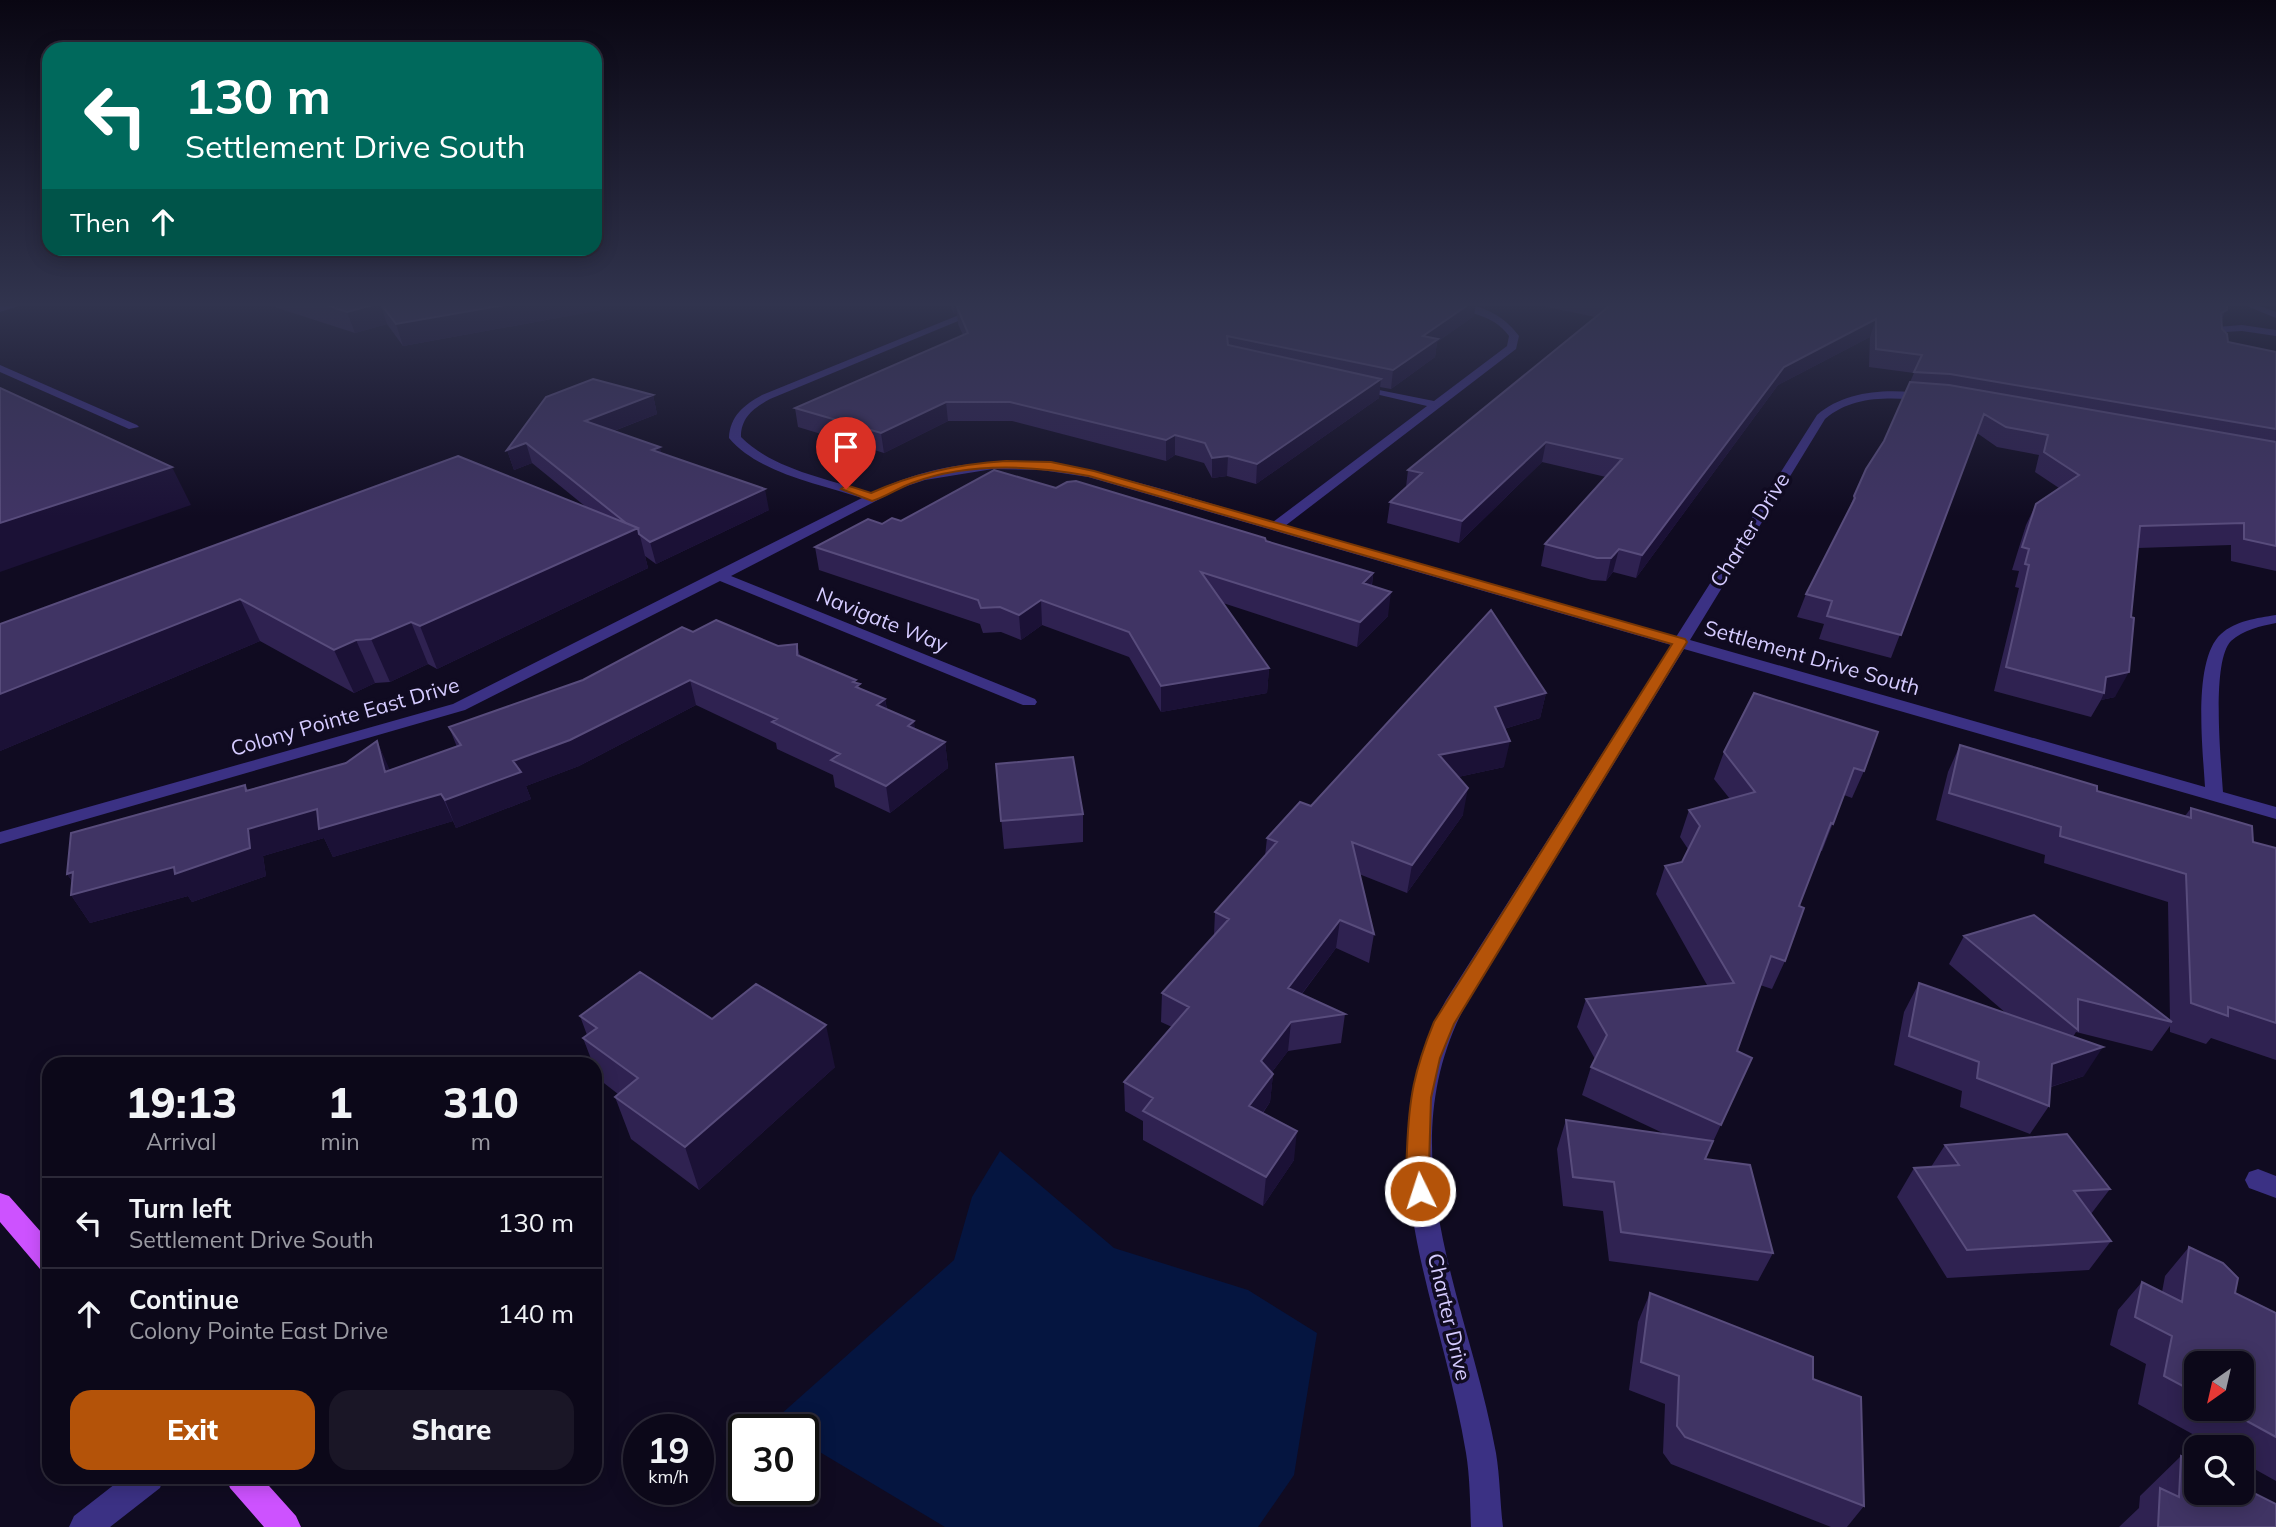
<!DOCTYPE html>
<html lang="en">
<head>
<meta charset="utf-8">
<style>
  body { margin:0; font-family:Mulish,sans-serif; background:#1a1626; color:#f1f3f6; height:100vh; display:flex; flex-direction:column; font-size:26px; white-space:nowrap }
  * { box-sizing:border-box; margin:0 }
  p { font-size:23px; color:#9a9aa2 }
  .icon { flex:none; width:38px; height:38px; fill:none; stroke:currentColor; stroke-width:2; stroke-linecap:round; stroke-linejoin:round }
  .map { position:relative; flex:1; overflow:hidden }
  .side { position:absolute; left:42px; top:1057px; width:560px; height:427px; display:flex; flex-direction:column; background:#0c0819; border-radius:21px; box-shadow:0 4px 18px #0003,0 0 0 2px #2c2938 }
  .side>* { flex:none }
  .top-card { position:absolute; left:42px; top:42px; width:560px; height:214px; border-radius:21px; box-shadow:0 4px 18px #0003,0 0 0 2px #2c2938; background:#00695c; color:#fff; overflow:hidden }
  .needle { width:46px; rotate:214deg }
  .controls { position:absolute; left:2184px; top:1351px; display:grid; gap:14px }
  .controls a { display:grid; place-items:center; width:70px; height:70px; border-radius:14px; background:#0c0819; box-shadow:0 4px 18px #0003,0 0 0 2px #2c2938; font-size:35px }
  .speed { position:absolute; left:623px; top:1414px; display:flex; gap:14px; font-size:35px; font-weight:700; text-align:center }
  .speed>* { display:grid; place-content:center; width:91px; height:91px; border-radius:50%; background:#0c0819; box-shadow:0 4px 18px #0003,0 0 0 2px #2c2938; line-height:1 }
  .speed small { font-size:18px; font-weight:400 }
  .speed .limit { border:4px solid #111; border-radius:10px; background:#fff; color:#111 }
  .pin { position:absolute; display:grid; place-items:center; width:60px; height:60px; color:#fff; margin:-72px -30px; border-radius:50% 50% 50% 0; rotate:-45deg; box-shadow:0 0 7px #0007 }
  .pin .icon { rotate:45deg }
  .me { position:absolute; width:77px; margin:-38px; rotate:356deg; stroke-linejoin:round; filter:drop-shadow(0 0 5px #0008) }
  .turn { display:flex; align-items:center; gap:24px; height:147px; padding:0 28px; font-size:32px }
  .turn .icon { width:91px; height:91px; stroke-width:2.5 }
  .turn b { display:block; font-size:49px; line-height:60px }
  .then { display:flex; align-items:center; height:66px; padding:0 28px; background:#0003; gap:14px; font-size:26px }
  .eta { display:flex; justify-content:space-evenly; align-items:center; height:119px; text-align:center }
  .eta b { font-size:42px; font-weight:800; line-height:49px }
  .cta { display:flex; gap:14px; margin-top:auto; padding:14px 28px }
  .cta a { flex:1; height:80px; border-radius:21px; background:#b45309; color:#fff; font-size:28px; font-weight:800; line-height:80px; text-align:center }
  .cta a+a { background:#1a1626; color:#f1f3f6 }
  ul { padding:0; list-style:none }
  li { display:flex; align-items:center; gap:21px; height:91px; padding:0 28px; border-top:2px solid #2c2938 }
  li div { flex:1 }
  li b { display:block; font-size:26px }
  li em { font-style:normal }
  .map>svg:first-child { display:block }
  .water { fill:#051540 }
  .lines { fill:none; stroke-linecap:round; stroke-linejoin:round }
  .service { fill:#3b3184; fill-rule:evenodd }
  .minor { fill:#3b3184; fill-rule:evenodd }
  .tertiary { fill:#3b3184; fill-rule:evenodd }
  .primary { fill:#cd52ff; fill-rule:evenodd }
  .wall { fill:#2f2251; fill-rule:evenodd }
  .shaded-wall { fill:#1b1136 }
  .building { fill:#403464; stroke:#584c7c; stroke-width:2 }
  .route { fill:#b45309; stroke:#753606; stroke-width:2 }
  .labels { text-anchor:middle; stroke-width:7; stroke-linejoin:round; paint-order:stroke }
  .street-label { font-size:21px; fill:#d5cbff; stroke:#100b21 }
</style>
</head>
<body>
<div class="map">
<svg width="2276" height="1527" viewBox="0 0 2276 1527">
  <rect width="100%" height="100%" fill="#100b21"/>
  <path class="water" d="M1000 1151 1114 1248 1248 1290 1317 1333 1294 1475 1258 1527H945L803 1442V1430H781L770 1424 954 1260 972 1197Z"/>
  <g class="lines">
    <path class="service" d="M0 365 137 425 139 427 129 429 0 372Z"/>
    <path class="minor" d="M991 302H1004L770 399C754 408 741 417 741 437 774 470 829 479 872 493 1003 426 1143 485 1273 522L1427 406 1354 389V385L1434 401 1507 346 1509 336C1493 313 1467 315 1445 302 1474 302 1502 312 1519 336L1516 349 1285 526 1676 637 1817 415C1847 389 1894 388 1931 395L1932 397 1927 400C1891 398 1854 394 1825 419L1690 640 2205 787C2203 751 2192 660 2221 634 2235 621 2257 618 2276 615V623C2261 626 2243 630 2231 641 2211 661 2221 762 2223 792L2276 807V819L1684 649 1463 1010C1388 1158 1469 1303 1496 1453 1500 1477 1500 1503 1503 1527H1471C1470 1503 1470 1477 1466 1453 1440 1293 1360 1157 1446 1000L1671 645 1088 477 1041 470 993 469 925 480 901 488 731 576 1035 699 1037 702 1035 705H1023L720 581 465 710 0 844V832L453 704 862 498C820 484 758 473 729 438 730 416 744 405 762 395Z
      M2237 302H2250L2276 312V318Z
      M2242 325 2276 330V336L2242 331 2225 332 2224 343 2228 348 2223 351 2216 346 2217 327Z
      M2258 1169 2276 1176V1198L2249 1188 2245 1180 2249 1172Z
      M124 1477H164L160 1488 110 1527H69L74 1516Z"/>
    <path class="tertiary" d="M15 302H31L0 312V306Z"/>
    <path class="primary" d="M0 1193 9 1196 49 1241V1272L40 1269 0 1222Z
      M226 1477H261L296 1516 301 1527H264L230 1488Z"/>
  </g>
  <path class="wall" d="M259 302H625L600 307 601 310 403 346 387 324 355 333Z
    M949 302H1493L1486 307 1476 304 1474 316 1437 342 1435 357 1391 389 1380 387 1379 398 1256 484 1227 476 1212 478 1204 463 1175 455 1166 461 1012 421H948L884 453 798 427 795 408 963 335 958 324 957 313 954 314Z
    M1524 302H2227L2222 320V329L2228 342 2276 352V571L2231 561V545L2138 548 2115 697 2101 700 2091 717 1994 691 2019 588 2015 587 2019 571 2012 570 2026 525 2036 504 2059 488 2035 472 2039 455 1997 447 1977 433 1891 658 1819 639 1824 624 1797 617 1806 594 1848 513 1854 496 1884 441 1914 373 1869 367 1870 337 1778 385 1636 578 1613 572 1606 581 1592 580 1541 566 1545 544 1606 477 1542 462 1459 543 1387 523 1390 502 1406 487 1408 470 1595 317Z
    M653 395 657 414 614 431 661 454 769 510 656 564 645 556 648 568 437 669 428 664 390 682 375 683 354 693 260 641 0 751V624L586 507 532 463 514 470 507 450Z
    M1056 488 1266 541 1373 573 1372 586 1388 616 1357 647 1223 603 1269 668 1267 693 1161 712 1129 657 1042 625 1021 640 1001 632 983 633 980 624 819 570 815 547 882 524Z
    M693 632 778 646 797 644 800 656 856 680V683L861 689 885 699 887 709 915 729 945 742 948 768 890 813 835 787 833 775 777 749 776 743 696 705 579 766 526 786 531 799 456 828 453 821 333 857 324 838 263 856 266 876 192 902 188 896 90 923 71 895 72 881 67 874 245 785 248 790 346 763 377 741 389 770 457 747 449 727 583 680Z
    M1546 693 1540 718 1504 729V767L1458 777 1463 815 1407 893 1359 874 1374 934 1369 963 1336 948 1302 994 1345 1014 1341 1043 1288 1051 1272 1072 1273 1074 1270 1102 1263 1113 1294 1160 1263 1206 1143 1140V1121L1125 1111 1124 1082 1172 1027 1161 1022 1162 993 1214 935 1215 912 1265 856 1267 838 1311 806Z
    M1754 693 1864 771 1852 798 1844 795 1822 851H1820L1799 906 1785 961 1772 989 1760 985 1737 1051 1739 1086 1705 1159 1773 1253 1758 1281 1609 1261 1603 1211 1563 1206 1557 1149 1566 1120 1667 1135 1582 1095 1591 1067 1595 1059 1577 1027 1586 999 1707 985 1656 894 1665 866 1682 862 1688 849 1680 837 1689 810 1730 799 1714 779 1724 752Z
    M1960 745 2097 791 2185 816 2191 808 2253 842 2276 848V1060L2211 1038 2206 1044 2170 1032V1026L2152 1051 2076 1032 2073 1037 2084 1076 2051 1087 2049 1106 2030 1134 1960 1107 1962 1091 1894 1065 1904 1012 1919 983 2007 1014 1949 964 1964 936 2170 1020 2168 902 2044 863 2045 855 1936 820 1948 772Z
    M996 764 1083 814V842L1004 849Z
    M580 1016 712 1019 835 1067 699 1190 631 1139 615 1097 618 1094 600 1080 595 1068V1064H593L583 1038 587 1035Z
    M1945 1145 2110 1189 2091 1214 2111 1241 2089 1270 1947 1278 1897 1197 1914 1168 1931 1167Z
    M2189 1247 2235 1293 2276 1313V1481L2242 1462V1447H2216L2138 1404 2146 1364 2110 1345 2118 1310 2142 1282 2162 1292 2165 1276ZM2196 1363 2242 1409H2196Z
    M1650 1293 1813 1379 1864 1506 1847 1527H1831L1671 1464 1663 1453 1665 1404 1629 1390 1638 1322Z
    M2181 1456 2276 1527H2119L2139 1508 2140 1496Z"/>
  <path class="shaded-wall" d="M522 302H625L600 307 601 310 403 346 396 324Z
    M953 302H983L957 307V313L954 314Z
    M1472 302H1476L1474 316 1437 342 1435 357 1391 389 1393 370 1423 336Z
    M380 303 387 324 355 333 347 312Z
    M1876 319 1870 337 1778 385 1636 578 1642 555 1784 367Z
    M1381 379 1379 398 1256 484 1257 464Z
    M653 395 657 414 590 440 585 421Z
    M946 402 948 421 884 453 881 433Z
    M1175 435V455L1166 461V440Z
    M1546 442 1542 462 1459 543 1462 521Z
    M526 443 532 463 514 470 507 450Z
    M660 447 665 467 652 450Z
    M1228 456 1227 476 1212 478V458Z
    M172 467 191 505 0 572V523Z
    M765 489 769 510 656 564 650 542Z
    M638 528 648 568 437 669 420 626Z
    M1619 549 1613 572 1606 581 1611 558Z
    M1373 573 1370 597 1363 583Z
    M1391 592 1388 616 1357 647 1360 622Z
    M240 599 260 641 0 751V694Z
    M1041 600 1042 625 1021 640 1019 615Z
    M411 622 428 664 390 682 371 639Z
    M356 640 375 683 354 693 334 650Z
    M1269 668 1267 693 1161 712V686Z
    M2129 672 2115 697 2101 700 2104 693 2106 677Z
    M690 680 696 705 579 766 526 786 531 799 456 828 445 800 513 761Z
    M1546 693 1540 718 1490 733 1495 707Z
    M885 699 889 725 877 705Z
    M914 721 918 747 908 726Z
    M377 741 389 768 397 799 385 772Z
    M1510 741 1504 767 1435 782 1439 755Z
    M945 742 948 768 890 813 886 786Z
    M1468 788 1463 815 1407 893 1412 865Z
    M441 794 453 821 333 857 324 838 263 856 266 876 192 902 188 896 90 923 71 895 80 892 67 874 73 872 248 829 317 809Z
    M1340 920 1336 948 1285 1016 1288 988Z
    M1291 1022 1288 1051 1259 1089 1261 1061Z
    M826 1025 835 1067 699 1190 685 1147Z
    M2103 1047 2084 1076 2034 1092 2052 1064Z
    M1273 1074 1270 1102 1247 1135 1249 1106Z
    M1297 1131 1294 1160 1263 1206 1266 1177Z"/>
  <path class="building" d="M317 302H522L396 324 380 303 347 312Z
    M968 302H1472L1423 336 1438 339 1393 370 1227 336 1228 345 1381 379 1257 464 1228 456 1212 458 1205 443 1175 435 1166 440 1010 402H946L881 433 795 408 968 333 957 307Z
    M1609 302H2227V310L2221 313 2222 329 2227 334 2228 342 2276 352V429L1950 374 1914 372 1922 355 1876 349V319L1784 367 1642 555 1619 549 1611 558H1597L1545 544 1622 459 1546 442 1462 521 1390 502 1422 473 1408 470 1613 303Z
    M593 379 653 395 585 421 660 447 652 450 765 489 650 542 639 534 638 528 626 523 526 443 507 450 546 397Z
    M1910 382 1949 385 2276 442V546L2244 539V523L2140 526 2131 617 2134 618 2129 672 2106 677 2104 693 2006 667 2029 565 2025 564 2029 549 2022 547 2036 504 2079 475 2044 452 2048 435 2006 427 1984 414 1901 635 1827 616 1832 601 1806 594 1855 498 1854 496 1866 469 1884 441Z
    M0 388 172 467 0 523Z
    M458 456 638 528 420 626 411 622 371 639 356 640 334 650 240 599 0 694V624Z
    M994 470 1056 488 1067 482 1076 481 1265 538 1266 541 1373 573 1363 583 1391 592 1360 622 1201 572 1269 668 1161 686 1129 632 1041 600 1019 615 1000 607 981 608 978 600 815 547 868 519 882 524 892 518 901 521Z
    M1491 610 1546 693 1495 707 1510 741 1439 755 1468 788 1412 865 1352 842 1374 934 1340 920 1288 988 1345 1014 1291 1022 1261 1061 1273 1074 1249 1106 1297 1131 1266 1177 1143 1111 1153 1098 1124 1082 1189 1007 1162 993 1229 919 1215 912 1277 842 1267 838 1300 802 1311 806Z
    M716 620 778 646 797 644V655L856 680 853 682 860 684 856 687 885 699 877 705 914 721 908 726 945 742 886 786 831 760 840 754 772 722 777 719 690 680 570 740 513 761 521 772 445 800 441 794 319 829 317 809 248 829 250 848 175 874 174 867 71 895 73 872 67 874 71 833 245 785 246 791 346 763 377 741 385 772 461 745 449 727 583 680 682 627 693 632Z
    M1754 693 1878 732 1864 771 1854 768 1833 824 1831 823 1799 906 1804 908 1785 961 1771 956 1737 1051 1752 1058 1721 1125 1591 1067 1607 1035 1586 999 1734 983 1665 866 1682 862 1700 826 1689 810 1755 792 1724 752Z
    M1960 745 2097 786V791L2191 818V808L2252 826 2253 842 2276 848V1023L2228 1007V1016L2191 1003 2186 874 2060 836 2061 827 1949 793Z
    M1073 757 1083 814 1001 821 996 764Z
    M2034 915 2172 1022 2078 999V1030L1964 936Z
    M640 972 712 1019 756 984 826 1025 685 1147 615 1097 638 1078 583 1038 597 1028 580 1016Z
    M1919 983 2103 1047 2052 1064 2049 1106 1977 1078 1979 1062 1909 1036Z
    M1566 1120 1713 1141 1705 1159 1750 1165 1773 1253 1621 1232 1614 1182 1573 1177Z
    M2067 1134 2110 1189 2074 1191 2111 1241 1967 1250 1914 1168 1959 1165 1945 1145Z
    M2189 1247 2223 1263 2238 1278 2235 1293 2276 1313V1437L2225 1409H2242V1363H2196V1393L2164 1376 2172 1336 2135 1317 2142 1282 2182 1302Z
    M1650 1293 1813 1357V1379L1861 1397 1864 1506 1685 1437 1677 1426 1679 1376 1641 1362Z
    M2181 1456 2196 1464V1493H2242V1487L2276 1504V1527H2158L2160 1488 2179 1497Z"/>
  <linearGradient id="sky" x2="0" y2="1"><stop stop-color="#090612"/><stop offset="0.59" stop-color="#31344e"/><stop offset="1" stop-color="#31344e" stop-opacity="0"/></linearGradient>
  <rect width="2276" height="516" fill="url(#sky)"/>
  <path class="route" d="M1006 461 1051 462 1094 471 1685 639 1687 642 1454 1024 1440 1058 1431 1098 1429 1167 1432 1191 1428 1198 1420 1201 1412 1198C1405 1184 1406 1166 1407 1150 1409 1098 1414 1071 1434 1022L1672 644 1089 476C1031 465 968 462 912 483 898 488 886 497 872 501L841 489 846 485 871 493C915 473 958 464 1006 461Z"/>
  <g class="labels">
    <g class="street-label">
      <text transform="translate(1750 530) rotate(-58)" y="7">Charter Drive</text>
      <text transform="translate(882 620) rotate(22)" y="7">Navigate Way</text>
      <text transform="translate(1812 658) rotate(16)" y="7">Settlement Drive South</text>
      <text transform="translate(345 717) rotate(-16)" y="7">Colony Pointe East Drive</text>
      <text transform="translate(1449 1317) rotate(77)" y="7">Charter Drive</text>
    </g>
  </g>
</svg>
<div class="controls">
<a><svg class="needle" viewBox="-14 -14 28 28"><path d="M0-13l5 13h-10z" fill="#e53935"/><path d="M0 13l5-13h-10z" fill="#9a9aa2"/></svg></a>
<a><svg class="icon" aria-label="search" viewBox="0 0 24 24"><circle cx="10" cy="10" r="6"/><path d="M15 15l6 6"/></svg></a>
</div>
<div class="speed"><div>19<small>km/h</small></div><div class="limit">30</div></div>
<div class="pin" style="left:846px;top:489px;background:#d93025"><svg class="icon" aria-label="arrive" viewBox="0 0 24 24"><path d="M6 21V4h12l-3 4 3 4H6"/></svg></div>
<svg class="me" style="left:1420px;top:1191px" viewBox="-20 -20 40 40"><circle r="17" fill="#b45309" stroke="#fff" stroke-width="3"/><path d="M0-11L8 9 0 5-8 9z" fill="#fff"/></svg>
<div class="top-card">
<div class="turn"><svg class="icon" aria-label="left" viewBox="0 0 24 24"><path d="M17 20v-9H6M10 6l-5 5 5 5"/></svg><div><b>130 m</b>Settlement Drive South</div></div>
<div class="then">Then<svg class="icon" aria-label="ahead" viewBox="0 0 24 24"><path d="M12 20V5M6 11l6-6 6 6"/></svg></div>
</div>
<section class="side">
<div class="eta">
<div><b>19:13</b><p>Arrival</p></div>
<div><b>1</b><p>min</p></div>
<div><b>310</b><p>m</p></div>
</div>
<ul>
<li><svg class="icon" aria-label="left" viewBox="0 0 24 24"><path d="M17 20v-9H6M10 6l-5 5 5 5"/></svg><div><b>Turn left</b><p>Settlement Drive South</p></div><em>130 m</em></li>
<li><svg class="icon" aria-label="ahead" viewBox="0 0 24 24"><path d="M12 20V5M6 11l6-6 6 6"/></svg><div><b>Continue</b><p>Colony Pointe East Drive</p></div><em>140 m</em></li>
</ul>
<div class="cta"><a>Exit</a><a>Share</a></div>
</section>
</div>
</body>
</html>
